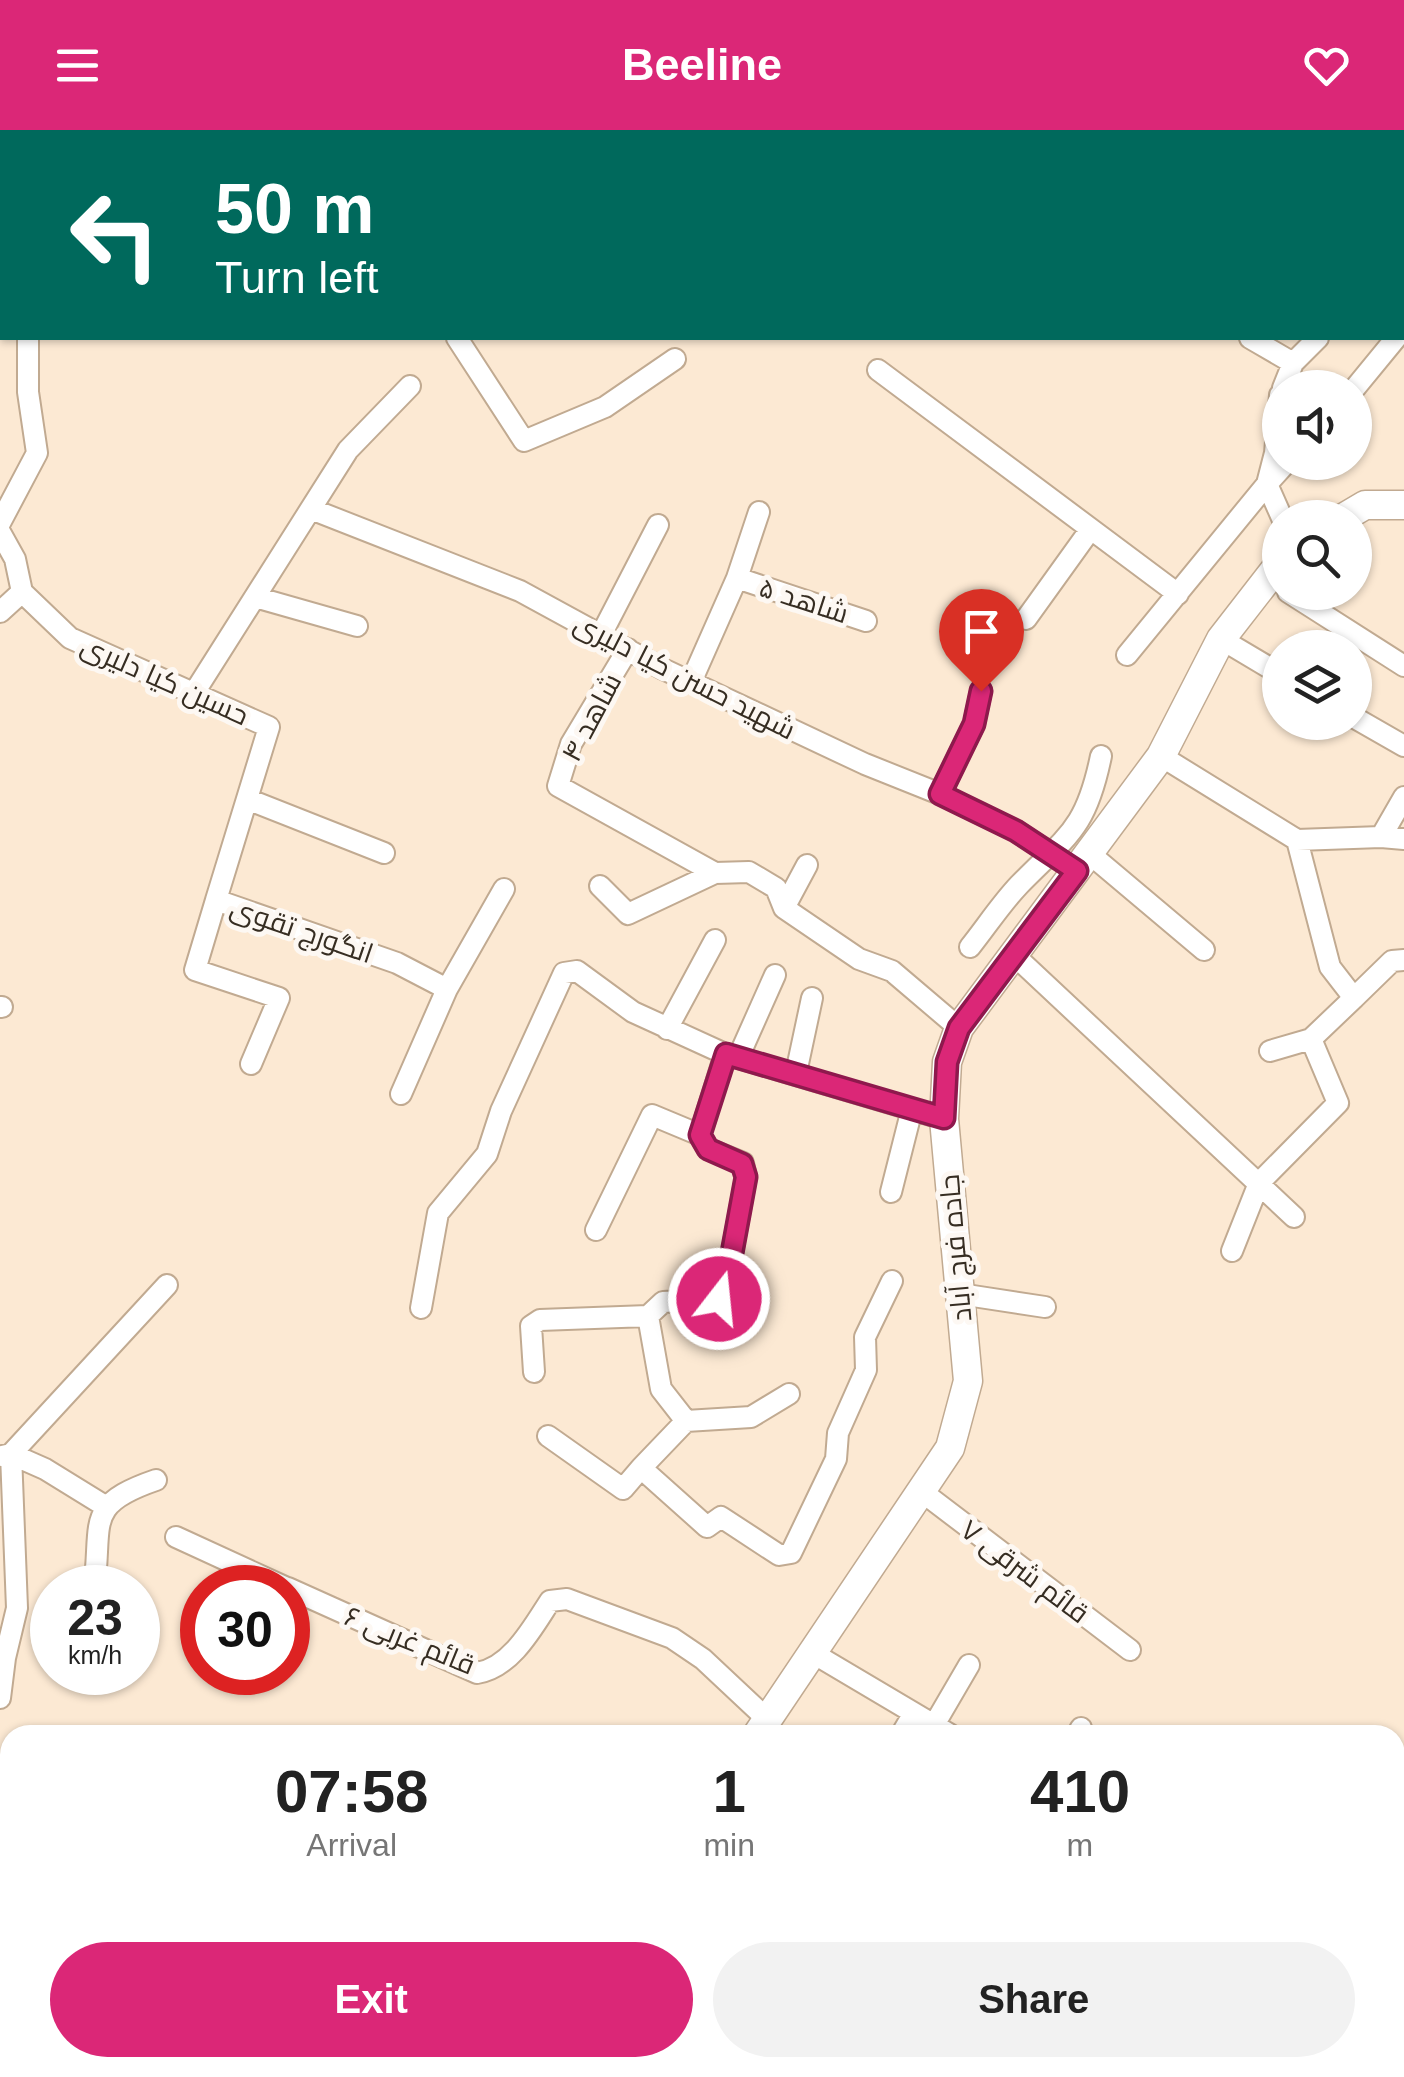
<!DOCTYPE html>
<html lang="en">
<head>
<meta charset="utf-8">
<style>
  body { margin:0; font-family:Helvetica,Cairo,sans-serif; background:#f2f2f2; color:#222; height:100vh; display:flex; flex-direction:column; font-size:38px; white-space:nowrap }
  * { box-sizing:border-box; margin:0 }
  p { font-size:32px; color:#767676 }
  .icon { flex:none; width:55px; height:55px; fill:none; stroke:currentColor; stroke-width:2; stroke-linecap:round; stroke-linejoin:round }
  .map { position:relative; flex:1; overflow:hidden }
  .side { position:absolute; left:0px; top:1595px; width:1405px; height:352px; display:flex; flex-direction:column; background:#fff; border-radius:30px 30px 0 0; box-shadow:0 2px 8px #0004 }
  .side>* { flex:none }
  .hud { position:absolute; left:0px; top:0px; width:1405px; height:210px; box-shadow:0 2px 8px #0004; background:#00695c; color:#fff; overflow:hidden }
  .controls { position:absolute; left:1262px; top:240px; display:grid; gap:20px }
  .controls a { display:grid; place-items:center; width:110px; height:110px; border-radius:50%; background:#fff; box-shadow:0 2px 8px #0004; font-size:50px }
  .speed { position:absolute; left:30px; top:1435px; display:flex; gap:20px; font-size:50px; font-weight:700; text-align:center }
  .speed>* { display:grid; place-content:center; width:130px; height:130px; border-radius:50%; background:#fff; box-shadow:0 2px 8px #0004; line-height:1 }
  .speed small { font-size:25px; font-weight:400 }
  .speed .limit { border:15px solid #d22; background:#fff; color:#111 }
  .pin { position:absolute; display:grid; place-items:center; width:85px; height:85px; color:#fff; margin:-102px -42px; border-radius:50% 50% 50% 0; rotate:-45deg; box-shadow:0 0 10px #0007 }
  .pin .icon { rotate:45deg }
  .me { position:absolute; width:110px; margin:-55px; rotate:16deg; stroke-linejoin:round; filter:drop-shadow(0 0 8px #0008) }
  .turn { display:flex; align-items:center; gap:35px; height:210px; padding:0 50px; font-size:45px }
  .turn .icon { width:130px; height:130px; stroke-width:2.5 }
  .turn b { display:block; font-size:70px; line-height:85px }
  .eta { display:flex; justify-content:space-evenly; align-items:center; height:170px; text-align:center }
  .eta b { font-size:60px; font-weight:700; line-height:70px }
  .cta { display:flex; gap:20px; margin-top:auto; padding:20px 50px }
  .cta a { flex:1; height:115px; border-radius:60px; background:#db2777; color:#fff; font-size:40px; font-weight:700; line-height:115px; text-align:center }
  .cta a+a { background:#f2f2f2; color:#222 }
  header { display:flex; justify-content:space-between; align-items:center; height:130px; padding:0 50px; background:#db2777; color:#fff; font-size:45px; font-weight:700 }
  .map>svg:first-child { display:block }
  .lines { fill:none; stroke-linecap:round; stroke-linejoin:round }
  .street-casing { stroke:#c1aa91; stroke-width:24 }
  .secondary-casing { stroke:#c1aa91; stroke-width:31 }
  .street { stroke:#fff; stroke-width:20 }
  .secondary { stroke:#fff; stroke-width:28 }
  .route-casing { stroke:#8e194d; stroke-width:25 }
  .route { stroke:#db2777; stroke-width:18 }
  .labels { text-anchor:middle; stroke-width:10; stroke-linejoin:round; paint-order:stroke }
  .street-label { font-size:28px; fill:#362d22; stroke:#fdf8f3 }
</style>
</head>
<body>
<header><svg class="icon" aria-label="menu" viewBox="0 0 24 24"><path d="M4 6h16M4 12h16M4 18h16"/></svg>Beeline<svg class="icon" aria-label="heart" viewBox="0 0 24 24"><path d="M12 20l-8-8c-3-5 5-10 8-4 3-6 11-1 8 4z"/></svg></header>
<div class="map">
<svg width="1404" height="1947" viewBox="0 0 1404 1947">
  <rect width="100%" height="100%" fill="#fce9d3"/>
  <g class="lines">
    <g class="street-casing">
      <path id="street" d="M322 0 331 2
        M911 0 915 2
        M1326 0 1327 2
        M226 2 260 0
        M389 2 392 0
        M585 2V0
        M0 113 2 110
        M0 193H2
        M457 208 524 311 605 277 675 229
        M1250 208 1293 233
        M878 240 1178 464
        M1283 258 1293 233 1318 208
        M1355 258 1396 208
        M311 379 520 461 663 539 865 634 940 664 1016 701 1077 741
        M1282 388 1267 354 1287 332
        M0 393 37 323 28 262V208
        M0 402 15 429 22 462 70 508 269 597 216 770 397 833 447 859 504 759
        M737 448 759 382
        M1288 462 1404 536
        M255 467 357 496
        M0 482 22 462
        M1026 489 1090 400
        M601 505 658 395
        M1221 509 1280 544
        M628 519 571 614 558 656 715 743 749 742 776 758 784 778 859 829 892 841 959 898
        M1127 525 1267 354 1275 323 1280 265
        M691 552 737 448 866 491
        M194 563 348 320 410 256
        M1355 588 1404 616
        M1161 626 1297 710 1330 837 1354 868 1392 831 1404 830
        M940 664 974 594 981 561
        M247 669 384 723
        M1381 707 1404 667
        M1297 710 1381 707 1404 709
        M1090 724 1204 820
        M600 756 628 784 715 743
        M216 770 195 840 279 868 251 934
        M784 778 807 735
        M970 817C986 797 1001 774 1019 755 1068 705 1086 699 1101 626
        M1014 825 1294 1087
        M0 877H2
        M667 899 715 810
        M1270 921 1311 909
        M738 928 775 845
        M796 943 812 868
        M401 964 447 859
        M891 1062 912 979
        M596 1100 652 985 700 1005
        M1232 1121 1259 1053 1338 973 1311 909 1354 868
        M960 1164 1045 1177
        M421 1178 438 1083 487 1024 501 981 564 843 577 841 633 882 725 924 944 989
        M534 1242 531 1196 540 1190 648 1186
        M789 1264 751 1287 686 1291 641 1338 707 1397 721 1387 779 1425 791 1423 836 1329 838 1303 866 1240 865 1207 892 1151
        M686 1291 661 1259 648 1186 663 1172 719 1169 725 1161 746 1047 743 1033 708 1019 700 1005 725 924
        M548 1306 623 1359 641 1338
        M2 1326 11 1324 167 1155
        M921 1361 1130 1520
        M176 1407 287 1458
        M94 1458C103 1393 83 1375 156 1350
        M288 1458 477 1543C511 1538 533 1497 550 1471L567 1469 672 1508 703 1529 767 1589
        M811 1522 951 1605
        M0 1568 5 1528 17 1478 11 1324 45 1339 105 1376
        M934 1595 969 1535
        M901 1605 914 1583
        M1077 1605 1081 1598
        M0 1932 10 1913
        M84 1938 101 1947
        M754 1938 760 1947
        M1113 1938 1127 1947
        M1201 1938 1207 1947
        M1339 1938 1346 1947
        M177 1947 181 1938"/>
    </g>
    <g class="secondary-casing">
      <path id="secondary" d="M1343 388 1365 375H1404
        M757 1605 950 1318 968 1251 944 989 947 932 959 898 1161 626 1221 509 1280 433
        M444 1947 455 1938"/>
    </g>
    <use href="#street" class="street"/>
    <use href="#secondary" class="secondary"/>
  </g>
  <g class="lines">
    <g class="route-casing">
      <path id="route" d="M719 1169 725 1161 746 1047 742 1034 708 1019 700 1005 726 924 944 988 947 932 959 898 1077 741 1016 701 940 664 974 594 981 561"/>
    </g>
    <use href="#route" class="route"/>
  </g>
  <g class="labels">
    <g class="street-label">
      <text transform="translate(804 470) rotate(18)" y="10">شاهد ۵</text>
      <text transform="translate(685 546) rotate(27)" y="10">شهید حسن کیا دلیری</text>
      <text transform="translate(165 550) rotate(24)" y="10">حسین کیا دلیری</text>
      <text transform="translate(591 587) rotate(-62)" y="10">شاهد ۴</text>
      <text transform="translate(302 800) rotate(19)" y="10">انگورج تقوی</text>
      <text transform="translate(955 1118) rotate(-95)" y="10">جاده فرج آباد</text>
      <text transform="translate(1025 1441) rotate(37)" y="10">قائم شرقی ۷</text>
      <text transform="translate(410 1510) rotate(22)" y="10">قائم غربی ۶</text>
    </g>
  </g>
</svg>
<div class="controls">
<a><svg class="icon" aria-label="sound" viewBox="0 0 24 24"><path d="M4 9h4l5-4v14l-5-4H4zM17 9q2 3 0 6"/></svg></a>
<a><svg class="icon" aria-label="search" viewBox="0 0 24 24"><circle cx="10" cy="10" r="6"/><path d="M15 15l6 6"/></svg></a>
<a><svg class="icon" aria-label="layers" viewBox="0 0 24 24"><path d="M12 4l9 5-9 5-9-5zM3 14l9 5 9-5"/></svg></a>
</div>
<div class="speed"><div>23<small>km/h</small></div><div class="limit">30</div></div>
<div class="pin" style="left:981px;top:561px;background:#d93025"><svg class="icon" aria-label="arrive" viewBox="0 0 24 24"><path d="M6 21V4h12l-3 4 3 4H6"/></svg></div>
<svg class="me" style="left:719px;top:1169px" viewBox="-20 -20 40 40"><circle r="17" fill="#db2777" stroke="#fff" stroke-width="3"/><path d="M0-11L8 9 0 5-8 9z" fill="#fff"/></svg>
<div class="hud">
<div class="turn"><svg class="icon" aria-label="left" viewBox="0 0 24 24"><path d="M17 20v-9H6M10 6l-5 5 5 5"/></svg><div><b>50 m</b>Turn left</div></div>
</div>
<section class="side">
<div class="eta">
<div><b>07:58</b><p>Arrival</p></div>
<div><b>1</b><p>min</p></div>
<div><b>410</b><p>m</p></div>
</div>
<div class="cta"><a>Exit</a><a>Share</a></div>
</section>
</div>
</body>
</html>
